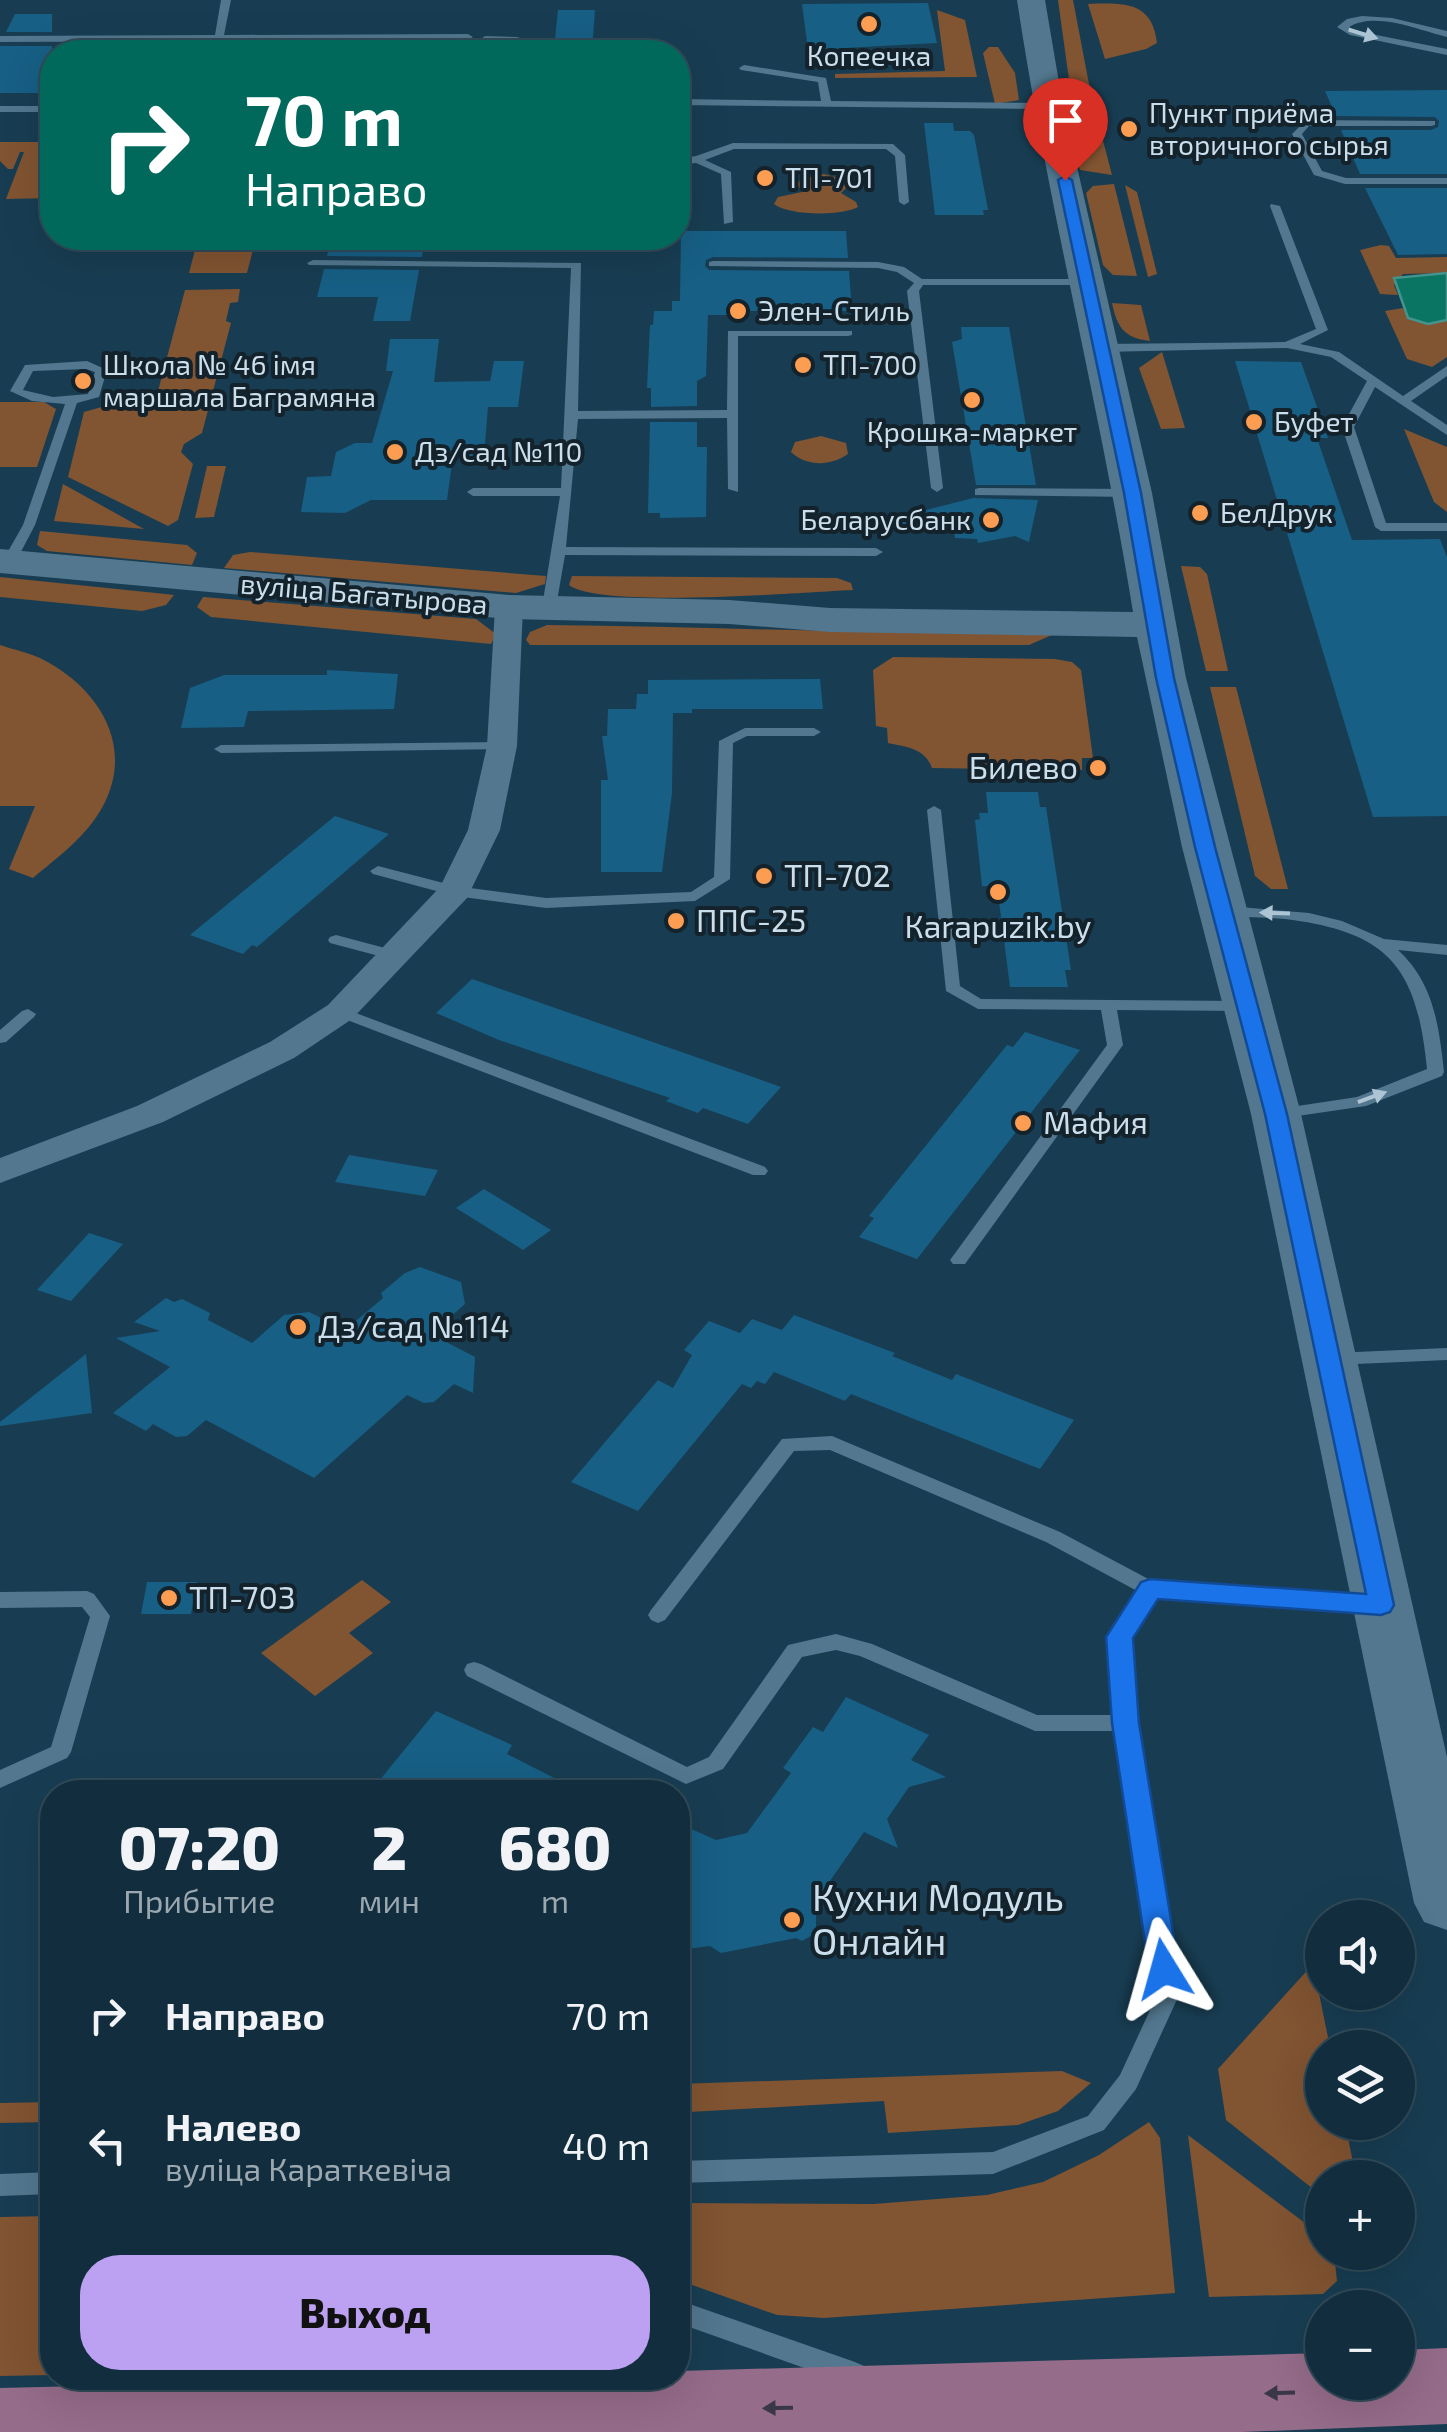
<!DOCTYPE html>
<html lang="ru">
<head>
<meta charset="utf-8">
<style>
  body { margin:0; font-family:"Exo 2",sans-serif; background:#1f3a49; color:#f1f3f6; height:100vh; display:flex; flex-direction:column; font-size:38px; white-space:nowrap }
  * { box-sizing:border-box; margin:0 }
  p { font-size:32px; color:#9ca8b0 }
  .icon { flex:none; width:55px; height:55px; fill:none; stroke:currentColor; stroke-width:2; stroke-linecap:round; stroke-linejoin:round }
  .map { position:relative; flex:1; overflow:hidden }
  .details { position:absolute; left:40px; top:1780px; width:650px; height:610px; display:flex; flex-direction:column; background:#122e3e; border-radius:40px; box-shadow:0 10px 40px #0002,0 0 0 2px #314a58 }
  .details>* { flex:none }
  .guide { position:absolute; left:40px; top:40px; width:650px; height:210px; border-radius:40px; box-shadow:0 10px 40px #0002,0 0 0 2px #314a58; background:#00695c; color:#fff; overflow:hidden }
  .tools { position:absolute; left:1305px; top:1900px; display:grid; gap:20px }
  .tools a { display:grid; place-items:center; width:110px; height:110px; border-radius:50%; background:#122e3e; box-shadow:0 10px 40px #0002,0 0 0 2px #314a58; font-size:50px }
  .pin { position:absolute; display:grid; place-items:center; width:85px; height:85px; color:#fff; margin:-102px -42px; border-radius:50% 50% 50% 0; rotate:-45deg; box-shadow:0 0 10px #0007 }
  .pin .icon { rotate:45deg }
  .me { position:absolute; width:110px; margin:-55px; rotate:352deg; stroke-linejoin:round; filter:drop-shadow(0 0 8px #0008) }
  .turn { display:flex; align-items:center; gap:35px; height:210px; padding:0 40px; font-size:45px }
  .turn .icon { width:130px; height:130px; stroke-width:2.5 }
  .turn b { display:block; font-size:70px; line-height:85px }
  .eta { display:flex; justify-content:space-evenly; align-items:center; height:170px; text-align:center }
  .eta b { font-size:60px; font-weight:800; line-height:70px }
  .button { display:flex; gap:20px; margin-top:auto; padding:20px 40px }
  .button a { flex:1; height:115px; border-radius:40px; background:#bca0f2; color:#111; font-size:40px; font-weight:800; line-height:115px; text-align:center }
  ul { padding:0; list-style:none }
  li { display:flex; align-items:center; gap:30px; height:130px; padding:0 40px }
  li div { flex:1 }
  li b { display:block; font-size:38px }
  li em { font-style:normal }
  .map>svg:first-child { display:block }
  .green { fill:#815432 }
  .water { fill:#0a7563; stroke:#44948c; stroke-width:2.5 }
  .building { fill:#175f85 }
  .lines { fill:none; stroke-linecap:round; stroke-linejoin:round }
  .lane { fill:#52778e; fill-rule:evenodd }
  .street { fill:#52778e; fill-rule:evenodd }
  .secondary { fill:#52778e; fill-rule:evenodd }
  .primary { fill:#956c8a; fill-rule:evenodd }
  .oneway { fill:#adc4d4 }
  .oneway2 { fill:#3a3848 }
  .route { fill:#1a73e8; stroke:#114b97; stroke-width:2.5 }
  .poi-dot { fill:#fc9d52; stroke:#13222b; stroke-width:4 }
  .labels { text-anchor:middle; stroke-width:8; stroke-linejoin:round; paint-order:stroke }
  .far-poi-label { font-size:28px; fill:#cbdeec; stroke:#13222b; text-anchor:start }
  .far-street-label { font-size:28px; fill:#cbdeec; stroke:#13222b }
  .poi-label { font-size:32px; fill:#cbdeec; stroke:#13222b; text-anchor:start }
  .near-poi-label { font-size:38px; fill:#cbdeec; stroke:#13222b; text-anchor:start }
</style>
</head>
<body>
<div class="map">
<svg width="1447" height="2432" viewBox="0 0 1447 2432">
  <rect width="100%" height="100%" fill="#183d52"/>
  <path class="green" d="M1058 0H1073L1096 121 1072 122 1065 94 1070 87Z
    M1088 4C1124 3 1152 1 1157 43L1146 49 1105 59Z
    M937 10 965 20 977 77 835 78V74L945 71Z
    M989 47H998L1015 73 1019 100 995 104 983 53Z
    M1087 126 1100 129 1112 175 1080 170 1070 127Z
    M0 142H52V198L6 199 24 152H20L13 169H8L0 161Z
    M824 174 846 180 849 185 841 193 856 202 858 207C842 216 789 216 774 204L778 197 802 192 797 184 801 179Z
    M1114 184 1137 276 1113 275 1103 265 1086 193 1093 186Z
    M1125 185 1137 192 1157 274 1148 277Z
    M198 238H256L247 273H189Z
    M1381 245 1389 246 1396 258 1447 257V273L1403 274 1394 285 1398 295 1380 294 1360 250Z
    M240 289 238 302 230 303 226 321 231 323 202 433 184 444 181 452 193 464 178 520 168 526 68 477 84 412 158 391 185 290Z
    M1112 303 1141 305 1150 341C1124 338 1117 327 1112 303Z
    M1403 308 1408 318 1428 324 1447 320V357L1432 367 1407 359 1385 311Z
    M1162 352 1185 428 1161 429 1139 368Z
    M0 402H44L56 409 37 467H0Z
    M1404 429 1447 447V512L1434 502Z
    M821 436 846 443 848 454C831 466 807 467 791 452L795 442Z
    M207 466H226L214 517 195 518Z
    M63 484 144 529 54 521Z
    M40 531 187 545 197 553 192 565 47 551 37 545Z
    M250 552 546 576 545 584 516 593 224 568 233 555Z
    M1181 566 1200 567 1207 574 1228 671H1206Z
    M572 576 837 578 851 583 853 590C805 592 599 609 569 585Z
    M0 577 156 593 174 595 166 605 142 611 0 597Z
    M203 597 476 619 496 634 491 644 211 617 197 607Z
    M547 625C716 627 885 634 1054 634L1029 645H530L526 640 530 632Z
    M0 645C14 650 31 653 44 660 99 689 135 746 103 806 87 836 58 857 33 878L9 869 35 806H0Z
    M893 657 1055 659 1072 662 1081 670 1093 758H1082V770L932 768C925 748 906 747 888 743L887 728 876 726 873 670Z
    M1210 687H1236L1288 889H1271L1255 876Z
    M362 1580 391 1602 349 1633 373 1653 315 1696 261 1653Z
    M1313 1964 1330 2047 1322 2048V2122L1345 2123 1356 2177 1322 2178V2196L1226 2120 1218 2069Z
    M1062 2071 1091 2083 1058 2111 1018 2125 888 2133 884 2101 689 2112V2143L678 2144V2084Z
    M52 2102V2122L0 2123V2103Z
    M1149 2122 1160 2138 1175 2293 824 2318 777 2315 678 2280V2203L874 2204 987 2195 1043 2182 1099 2155Z
    M1188 2135 1321 2235 1322 2252 1334 2253 1337 2281 1323 2294 1209 2297Z
    M52 2216V2375L0 2376V2217Z"/>
  <path class="water" d="M1447 273V320L1428 324 1408 318 1394 278Z"/>
  <path class="building" d="M928 3 937 43 808 50 802 4Z
    M558 10H595L593 38 555 39Z
    M15 14H52V32H6Z
    M0 46H52V93H0Z
    M1447 90V174H1360L1341 130H1431L1438 127 1439 121 1435 117 1336 116 1325 91Z
    M924 123H953L954 131H970L974 135 988 210H983L984 215H935Z
    M1365 188H1447V254L1398 255Z
    M681 231H846L848 258 713 257 706 260 705 266 709 270 849 271 852 311H727V315H708L706 376 697 381V406L651 407V388H647L650 325H653L654 311H672V301H680Z
    M332 238H425L422 257 327 256Z
    M324 269 419 270 410 321H373L378 297H317Z
    M961 327H1009L1036 485H976L952 342 962 339Z
    M390 339H439L434 382 490 381 489 387 494 361H524L518 407H488L485 444 478 445V456H453L447 500H371L345 513 301 512 307 477 331 476 336 452 355 443H372L393 371H386Z
    M1235 361 1301 362 1328 438H1317L1352 540 1440 539 1447 557V816L1373 817Z
    M650 422H697V447H707L706 517 660 518V513H648Z
    M973 498 1038 500 1029 542 1015 536 978 543 977 539 955 538 954 529H892L891 519Z
    M327 670 398 674 394 709 248 711 244 727 181 728 190 688 224 675H327Z
    M820 679 823 709H692V713H673L672 793 662 872H601V780H608L602 736H607L608 709H636L637 694H648V680Z
    M986 792H1038L1040 807H1046L1071 970H1065L1068 987H1010L997 886H982L975 820 980 819 979 813H988Z
    M335 816 389 834 257 947 252 945 243 954 190 935Z
    M472 979 756 1078 781 1087 748 1124 703 1108 698 1113 666 1101 670 1098 499 1040 436 1013Z
    M1025 1032 1080 1050 917 1259 859 1237 874 1218 869 1216 1007 1045 1013 1047Z
    M349 1155 438 1170 425 1196 335 1182Z
    M484 1189 551 1230 523 1250 456 1208Z
    M89 1233 123 1244 71 1301 37 1290Z
    M420 1267 461 1282 465 1304 431 1334 475 1357 473 1393 454 1384 434 1402 424 1403 407 1395 314 1478 206 1420 187 1436 176 1437 153 1424 146 1431 113 1413 170 1367 116 1338 160 1331 134 1322 166 1298 174 1302 182 1299 210 1313 208 1320 252 1343 284 1315 309 1312 345 1330 383 1298 381 1293 405 1273Z
    M794 1315 895 1353 892 1356 952 1380 956 1374 1074 1420 1040 1469 851 1394 845 1401 774 1372 765 1384 757 1381 751 1388 742 1384 638 1511 571 1482 658 1380 673 1388 692 1355 684 1350 709 1321 740 1333 752 1319 782 1330Z
    M86 1354 92 1413 0 1426V1422Z
    M147 1582H197L191 1614H141Z
    M846 1697 929 1735 911 1760 946 1777 909 1787 887 1819 898 1848 864 1832 816 1901V1933L802 1941 796 1938 721 1953 710 1946 678 1950V1823L716 1840 747 1833 791 1773 783 1768 813 1727 823 1732Z
    M436 1711 512 1745 507 1754 582 1792H370Z"/>
  <g class="lines">
    <path class="lane" d="M221 0H231L224 35 468 34 473 37 468 40 0 42V36L215 35Z
      M1362 16 1392 18 1447 31V37C1418 30 1376 11 1349 27L1356 31 1447 49V55L1350 35 1337 27 1347 19Z
      M486 36 517 37 566 52H552L517 43 483 41V37Z
      M744 65 826 78 831 101 1048 103 1053 106 1048 109 678 105V99L821 101 818 82 741 70 739 68Z
      M0 106H52V112H0Z
      M1306 120 1435 121V125L1431 126H1309L1302 134 1322 171 1346 178H1447V184H1345L1314 175 1292 134Z
      M733 143 893 144 905 155 909 202 904 205 899 202 895 156 886 149H734L705 160 731 172 733 222 724 224 721 174 696 163 678 165V159L696 156Z
      M1271 204 1280 206 1328 330 1300 344 1339 352 1403 396 1447 366V376L1411 401 1447 425V435L1375 387 1354 427 1386 523H1447V531H1381L1375 527 1342 427 1367 381 1331 357 1287 348 1102 352 1096 348 1102 344 1285 342 1316 329 1270 206Z
      M313 260 581 263 578 411 727 410 728 331H852V335L848 336H738V492L728 489 727 418 578 419 566 547 876 548 883 552 876 556 565 555 556 607 549 611 544 610 542 607 560 496H473L467 492 473 488H561L571 268 309 265 307 263Z
      M713 261 878 262 904 267 922 279H1087L1093 282 1087 285H923L919 291 943 488 937 492 931 488 907 291 914 283 897 272 878 268 709 266V262Z
      M87 361 107 370 99 397 77 403 35 525 14 565H4L2 562 23 525 65 404 32 401 10 391 25 365ZM86 369 95 372 88 394 53 397 23 390 33 371Z
      M979 488 1132 489 1138 493 1132 497 975 495V489Z
      M745 728H814L821 732 814 736H747L733 743 730 879 695 901 546 908 455 896 373 874 370 871 378 866 455 886 546 898 691 892 714 877 719 741Z
      M502 742 507 743V749L221 753 214 749 221 745Z
      M934 806 941 810 960 986 981 999 1243 1001 1251 1006 1243 1011 1117 1010 1123 1045 965 1264H953L950 1260 953 1256 1107 1045 1101 1010 978 1009 946 991 927 810Z
      M1228 906 1309 913 1342 921 1384 939 1447 945V955L1398 950C1434 983 1439 1026 1444 1072L1442 1076 1366 1106 1277 1119 1271 1118 1269 1114 1271 1110 1357 1097 1427 1069C1417 968 1390 932 1285 919 1264 917 1243 918 1223 914L1220 911Z
      M336 935 400 952 402 955 394 960 330 943 328 940 330 937Z
      M340 1007 765 1167 768 1171 765 1175H753L334 1015 332 1012Z
      M28 1009 36 1014 34 1017 6 1042 0 1043V1030L22 1011Z
      M1447 1348V1360L1333 1365 1324 1359 1333 1353Z
      M832 1436 1060 1532 1154 1582 1376 1597 1383 1600 1386 1605 1383 1610 1376 1613 1156 1597 1130 1638 1136 1723 1179 1995 1136 2089 1104 2130 993 2174 678 2183V2161L993 2152 1088 2116 1120 2075 1157 1995 1117 1731H1035L860 1656 836 1650 802 1657 723 1769 686 1784 467 1676 464 1670 467 1664 474 1662 481 1664 687 1767 709 1757 788 1645 836 1634 872 1644 1037 1715H1115L1110 1637 1139 1592 1046 1542 830 1450 794 1451 665 1620 658 1623 651 1620 648 1615 651 1610 782 1439Z
      M87 1591 94 1594 110 1616 71 1752 67 1758 0 1788V1770L51 1747 90 1617 82 1607 0 1608V1592Z
      M52 2172V2194L0 2196V2174Z
      M678 2300 855 2362 864 2366 868 2374 864 2382 855 2386 678 2323Z"/>
    <path class="street" d="M509 598 519 601 523 607 517 746 500 830 467 898 352 1019 294 1058 163 1122 0 1183V1158L137 1106 270 1042 328 1005 440 887 468 830 487 746 495 607 499 601Z"/>
    <path class="secondary" d="M1017 0H1045L1063 106 1152 493 1186 678 1301 1114 1447 1757V1930L1424 1922 1414 1903 1251 1114 1182 847 1137 637 830 632 729 624 509 619 0 573V549L509 595 729 600 830 608 1133 612C1100 407 1048 206 1017 0Z"/>
    <path class="primary" d="M1447 2348V2424L1242 2432H0V2388L415 2378H678V2371L1322 2353V2382H1398V2350Z"/>
  </g>
  <defs><path id="oneway-solid" d="M-6-.8H1V-3.2L6.5 0L1 3.2V.8H-6Z" transform="scale(2.5)"/></defs>
  <g class="oneway">
    <use href="#oneway-solid" transform="translate(1363 34) rotate(17)"/>
    <use href="#oneway-solid" transform="translate(1275 913) rotate(-178)"/>
    <use href="#oneway-solid" transform="translate(1372 1097) rotate(-20)"/>
  </g>
  <g class="oneway2">
    <use href="#oneway-solid" transform="translate(1280 2393) rotate(178)"/>
    <use href="#oneway-solid" transform="translate(778 2408) rotate(179)"/>
  </g>
  <path class="route" d="M1065 176 1072 180 1141 493 1174 678 1215 847 1287 1114 1394 1605 1390 1612 1381 1615 1158 1599 1133 1638 1139 1723 1179 1969 1174 1978 1164 1981 1154 1978 1149 1969 1112 1723 1106 1637 1141 1582 1150 1579 1366 1594 1265 1114 1195 847 1156 678 1124 493 1058 180Z"/>
  <g class="poi-dot">
    <circle cx="869" cy="24" r="10"/>
    <circle cx="1129" cy="129" r="10"/>
    <circle cx="765" cy="178" r="10"/>
    <circle cx="738" cy="311" r="10"/>
    <circle cx="803" cy="365" r="10"/>
    <circle cx="83" cy="381" r="10"/>
    <circle cx="972" cy="400" r="10"/>
    <circle cx="1254" cy="422" r="10"/>
    <circle cx="395" cy="452" r="10"/>
    <circle cx="1200" cy="513" r="10"/>
    <circle cx="991" cy="520" r="10"/>
    <circle cx="1098" cy="768" r="10"/>
    <circle cx="764" cy="876" r="10"/>
    <circle cx="998" cy="892" r="10"/>
    <circle cx="676" cy="921" r="10"/>
    <circle cx="1023" cy="1123" r="10"/>
    <circle cx="298" cy="1327" r="10"/>
    <circle cx="169" cy="1598" r="10"/>
    <circle cx="792" cy="1920" r="10"/>
  </g>
  <g class="labels">
    <g class="far-poi-label">
      <text x="869" y="66" text-anchor="middle">Копеечка</text>
      <text x="1149" y="123">Пункт приёма<tspan x="1149" dy="32">вторичного сырья</tspan></text>
      <text x="785" y="188">ТП-701</text>
      <text x="758" y="321">Элен-Стиль</text>
      <text x="103" y="375">Школа № 46 імя<tspan x="103" dy="32">маршала Баграмяна</tspan></text>
      <text x="823" y="375">ТП-700</text>
      <text x="1274" y="432">Буфет</text>
      <text x="972" y="442" text-anchor="middle">Крошка-маркет</text>
      <text x="415" y="462">Дз/сад №110</text>
      <text x="1220" y="523">БелДрук</text>
      <text x="971" y="530" text-anchor="end">Беларусбанк</text>
    </g>
    <g class="far-street-label">
      <text transform="translate(364 594) rotate(5)" y="10">вуліца Багатырова</text>
    </g>
    <g class="poi-label">
      <text x="1078" y="779" text-anchor="end">Билево</text>
      <text x="784" y="887">ТП-702</text>
      <text x="696" y="932">ППС-25</text>
      <text x="998" y="938" text-anchor="middle">Кarapuzik.by</text>
      <text x="1043" y="1134">Мафия</text>
      <text x="318" y="1338">Дз/сад №114</text>
      <text x="189" y="1609">ТП-703</text>
    </g>
    <g class="near-poi-label">
      <text x="812" y="1911">Кухни Модуль<tspan x="812" dy="44">Онлайн</tspan></text>
    </g>
  </g>
</svg>
<div class="tools">
<a><svg class="icon" aria-label="sound" viewBox="0 0 24 24"><path d="M4 9h4l5-4v14l-5-4H4zM17 9q2 3 0 6"/></svg></a>
<a><svg class="icon" aria-label="layers" viewBox="0 0 24 24"><path d="M12 4l9 5-9 5-9-5zM3 14l9 5 9-5"/></svg></a>
<a>+</a>
<a>−</a>
</div>
<div class="pin" style="left:1065px;top:180px;background:#d93025"><svg class="icon" aria-label="arrive" viewBox="0 0 24 24"><path d="M6 21V4h12l-3 4 3 4H6"/></svg></div>
<svg class="me" style="left:1164px;top:1969px" viewBox="-20 -20 40 40"><path d="M0-17L14 15 0 8-14 15z" fill="#1a73e8" stroke="#fff" stroke-width="4"/></svg>
<div class="guide">
<div class="turn"><svg class="icon" aria-label="right" viewBox="0 0 24 24"><path d="M7 20v-9h11M14 6l5 5-5 5"/></svg><div><b>70 m</b>Направо</div></div>
</div>
<section class="details">
<div class="eta">
<div><b>07:20</b><p>Прибытие</p></div>
<div><b>2</b><p>мин</p></div>
<div><b>680</b><p>m</p></div>
</div>
<ul>
<li><svg class="icon" aria-label="right" viewBox="0 0 24 24"><path d="M7 20v-9h11M14 6l5 5-5 5"/></svg><div><b>Направо</b></div><em>70 m</em></li>
<li><svg class="icon" aria-label="left" viewBox="0 0 24 24"><path d="M17 20v-9H6M10 6l-5 5 5 5"/></svg><div><b>Налево</b><p>вуліца Караткевіча</p></div><em>40 m</em></li>
</ul>
<div class="button"><a>Выход</a></div>
</section>
</div>
</body>
</html>
